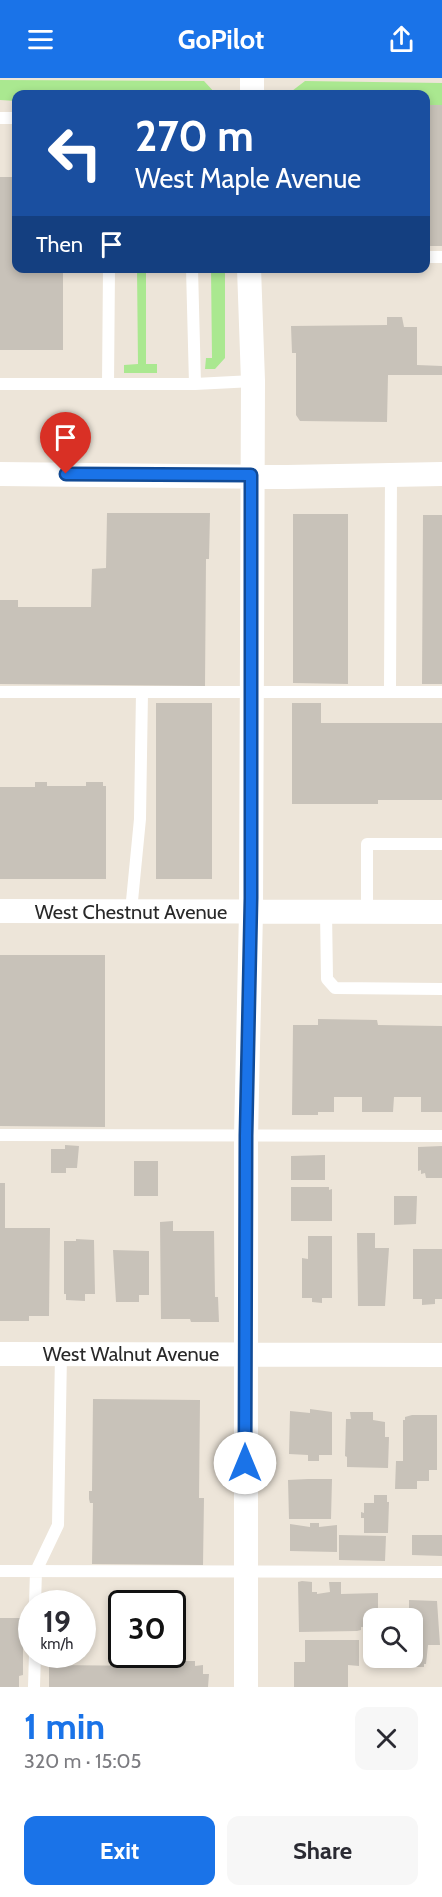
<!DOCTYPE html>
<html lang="en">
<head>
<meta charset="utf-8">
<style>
  body { margin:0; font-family:Cabin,sans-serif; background:#f7f7f7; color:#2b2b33; height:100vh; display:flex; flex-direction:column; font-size:22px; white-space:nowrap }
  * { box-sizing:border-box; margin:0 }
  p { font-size:20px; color:#7c7c81 }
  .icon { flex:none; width:33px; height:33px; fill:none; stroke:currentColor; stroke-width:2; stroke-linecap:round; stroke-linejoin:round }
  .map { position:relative; height:1609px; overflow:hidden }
  .panel { display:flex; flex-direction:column; background:#fff; flex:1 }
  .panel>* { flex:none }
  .guide { position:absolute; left:12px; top:12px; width:418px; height:183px; border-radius:12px; box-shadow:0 3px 9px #0003; background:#1a4fa0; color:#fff; overflow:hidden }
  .buttons { position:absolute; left:363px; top:1530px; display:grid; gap:12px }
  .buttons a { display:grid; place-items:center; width:60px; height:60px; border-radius:12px; background:#fff; box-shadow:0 3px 9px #0003; font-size:30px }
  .speed { position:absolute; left:18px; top:1512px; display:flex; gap:12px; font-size:30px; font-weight:700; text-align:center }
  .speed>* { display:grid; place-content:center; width:78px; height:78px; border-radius:50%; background:#fff; box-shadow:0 3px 9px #0003; line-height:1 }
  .speed small { font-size:15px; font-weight:400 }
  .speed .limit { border:3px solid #111; border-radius:9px; background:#fff; color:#111 }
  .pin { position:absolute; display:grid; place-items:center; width:51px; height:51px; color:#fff; margin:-62px -26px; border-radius:50% 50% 50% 0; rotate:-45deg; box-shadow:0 0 6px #0007 }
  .pin .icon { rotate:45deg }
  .me { position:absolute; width:66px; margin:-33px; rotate:0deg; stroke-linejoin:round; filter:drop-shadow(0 0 4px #0008) }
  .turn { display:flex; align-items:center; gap:21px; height:126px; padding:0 24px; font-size:27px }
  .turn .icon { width:78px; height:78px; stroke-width:2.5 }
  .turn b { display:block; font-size:42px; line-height:51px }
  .then { display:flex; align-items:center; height:57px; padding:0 24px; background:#0003; gap:12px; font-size:22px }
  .round { display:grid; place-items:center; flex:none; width:63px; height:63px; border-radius:12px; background:#f7f7f7 }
  .head { display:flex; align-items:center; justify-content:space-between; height:102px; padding:0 24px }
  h1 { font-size:36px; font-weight:700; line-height:45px; color:#1a73e8 }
  .button { display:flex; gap:12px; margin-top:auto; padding:12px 24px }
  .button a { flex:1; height:69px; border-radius:12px; background:#1a73e8; color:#fff; font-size:24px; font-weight:700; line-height:69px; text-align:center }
  .button a+a { background:#f7f7f7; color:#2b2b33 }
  header { display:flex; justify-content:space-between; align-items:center; height:78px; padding:0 24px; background:#1a73e8; color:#fff; font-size:27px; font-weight:700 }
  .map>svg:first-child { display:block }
  .green { fill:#aae890 }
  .building { fill:#c8c2b9 }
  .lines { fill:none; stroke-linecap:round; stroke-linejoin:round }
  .service { stroke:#fff; stroke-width:12 }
  .minor { stroke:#fff; stroke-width:24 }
  .route-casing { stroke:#114b97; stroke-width:15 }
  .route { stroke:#1a73e8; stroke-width:10 }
  .labels { text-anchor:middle; stroke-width:5; stroke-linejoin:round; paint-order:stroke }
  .street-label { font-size:20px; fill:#292929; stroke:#fff }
</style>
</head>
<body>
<header><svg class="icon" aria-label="menu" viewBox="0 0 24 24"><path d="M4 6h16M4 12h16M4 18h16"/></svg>GoPilot<svg class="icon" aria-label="share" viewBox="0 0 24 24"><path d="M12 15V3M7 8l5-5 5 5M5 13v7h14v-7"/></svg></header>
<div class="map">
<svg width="442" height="1609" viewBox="0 0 442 1609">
  <rect width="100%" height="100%" fill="#ede5d9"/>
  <path class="green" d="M0 2 204 3 216 16H16V23L0 22Z
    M305 3 442 5V27H426V16H288Z
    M137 191H146V286H157V295H124V287L138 286Z
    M211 191H225V280L215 291H205L206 280H212Z"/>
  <path class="building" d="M426 27H442V168H426Z
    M0 99H16V190H63V272H0Z
    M387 239H402L404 249H417V287L442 288V297H388L387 344 300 343 296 337V275H292L291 248 387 247Z
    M107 435H210L209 481H206L205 608 0 606V522H18V529H91L92 491 106 490Z
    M293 436H348V606L293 605Z
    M423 437H442V606H422Z
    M156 625H212V801H156Z
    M292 625H321V645H442V722H378V726H292Z
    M35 704H47V708H86V704H103V708H106V801H0V709H35Z
    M0 877H105V1049L0 1048Z
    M318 941 377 942 378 947 442 948V1034H421V1019H394L393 1034H362V1019H334V1034H318V1037H292L293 947H318Z
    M65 1067 79 1068 77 1090H66V1095H51V1071H65Z
    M442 1068V1100H426L425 1095 421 1096V1092L418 1093V1069Z
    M325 1077V1102H291V1078Z
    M134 1083H158V1118H134Z
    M0 1105H5V1150H50L49 1238H29V1243H0Z
    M291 1109H329V1112L332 1111V1143H291Z
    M394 1118H417L416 1146 394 1147Z
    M173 1143V1153H214L215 1219H218L219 1244H191L190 1241H161L160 1144Z
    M357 1155H375V1170H389L385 1228H358Z
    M308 1158H332V1220H322V1225L312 1224V1220H302V1180L308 1181Z
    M76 1161 94 1162 95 1216H85V1223L66 1222V1216H64V1163H76Z
    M413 1171H442V1221H435V1226L422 1227V1221H413Z
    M113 1172 149 1173V1217H139V1224H116Z
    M93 1321 200 1322 199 1420H204L203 1487 92 1486 93 1425H90L89 1421V1413H92Z
    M310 1331 332 1334V1377H319V1383H308V1377L289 1376 290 1333 310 1335Z
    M350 1334H373V1342L385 1344V1359H389L388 1390 347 1389V1379L345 1378 346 1341H351Z
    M412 1337H437V1392H429V1403H417V1411H395L396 1383H403V1342H405V1339Z
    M308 1401H332L331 1441H289L288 1402Z
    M374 1417H387V1424H389L388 1455H364V1440H361V1434L364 1435V1425H374Z
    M310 1445H319V1449L337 1447V1474L290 1473V1446L310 1449Z
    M339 1457 386 1458 385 1483 339 1482Z
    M412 1457H442V1478L412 1477Z
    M302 1503 312 1504V1514H317V1516L330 1514 329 1504H341V1516L378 1515V1540H374V1549H361V1552L357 1553 299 1554 298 1504Z
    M409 1522 437 1523 440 1567H428L426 1586H424V1589H411V1586H408V1580H412V1540H409Z
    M0 1540H23V1597L19 1598V1609H0Z
    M305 1562H359V1588L348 1587V1609H294V1584H305Z
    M166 1583H195V1588L203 1587V1596H209L208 1609H49V1587L159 1588H166Z"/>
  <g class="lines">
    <path class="service" d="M0 40H16
      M426 179H442
      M192 190 195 306
      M0 306H195L253 303
      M108 306 109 190
      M0 614H442
      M390 614 391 398
      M131 833 140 741 142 614
      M326 833 327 901 335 910 442 911
      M367 834V766H442
      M0 1057 442 1058
      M0 1493 442 1494
      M35 1526 36 1493 58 1447 61 1276
      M34 1609 35 1576"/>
    <path class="minor" d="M252 0V16
      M0 396 287 399 442 396
      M0 833 442 834
      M0 1276 442 1277
      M246 1609V1058L251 834 253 303 249 190"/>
  </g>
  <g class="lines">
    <g class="route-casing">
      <path id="route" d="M66 396 251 397V820L246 1058 245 1385"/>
    </g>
    <use href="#route" class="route"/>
  </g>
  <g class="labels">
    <g class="street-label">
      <text x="131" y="841">West Chestnut Avenue</text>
      <text x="131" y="1283">West Walnut Avenue</text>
    </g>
  </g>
</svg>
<div class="buttons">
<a><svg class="icon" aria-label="search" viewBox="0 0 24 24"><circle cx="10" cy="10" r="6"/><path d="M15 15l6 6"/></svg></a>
</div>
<div class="speed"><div>19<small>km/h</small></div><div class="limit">30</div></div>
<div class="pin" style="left:66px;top:396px;background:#d93025"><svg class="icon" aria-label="arrive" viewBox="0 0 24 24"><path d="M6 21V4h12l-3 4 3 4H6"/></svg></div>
<svg class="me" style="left:245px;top:1385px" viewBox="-20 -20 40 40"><circle r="19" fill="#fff"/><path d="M0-13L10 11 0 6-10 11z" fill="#1a73e8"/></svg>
<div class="guide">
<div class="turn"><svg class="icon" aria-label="left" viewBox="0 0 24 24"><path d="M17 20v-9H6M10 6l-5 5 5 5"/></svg><div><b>270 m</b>West Maple Avenue</div></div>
<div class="then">Then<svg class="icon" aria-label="arrive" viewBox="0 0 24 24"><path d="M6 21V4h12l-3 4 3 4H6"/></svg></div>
</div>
</div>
<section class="panel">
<div class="head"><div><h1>1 min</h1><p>320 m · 15:05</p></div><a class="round"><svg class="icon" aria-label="close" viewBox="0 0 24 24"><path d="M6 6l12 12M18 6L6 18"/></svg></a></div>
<div class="button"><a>Exit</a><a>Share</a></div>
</section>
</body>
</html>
